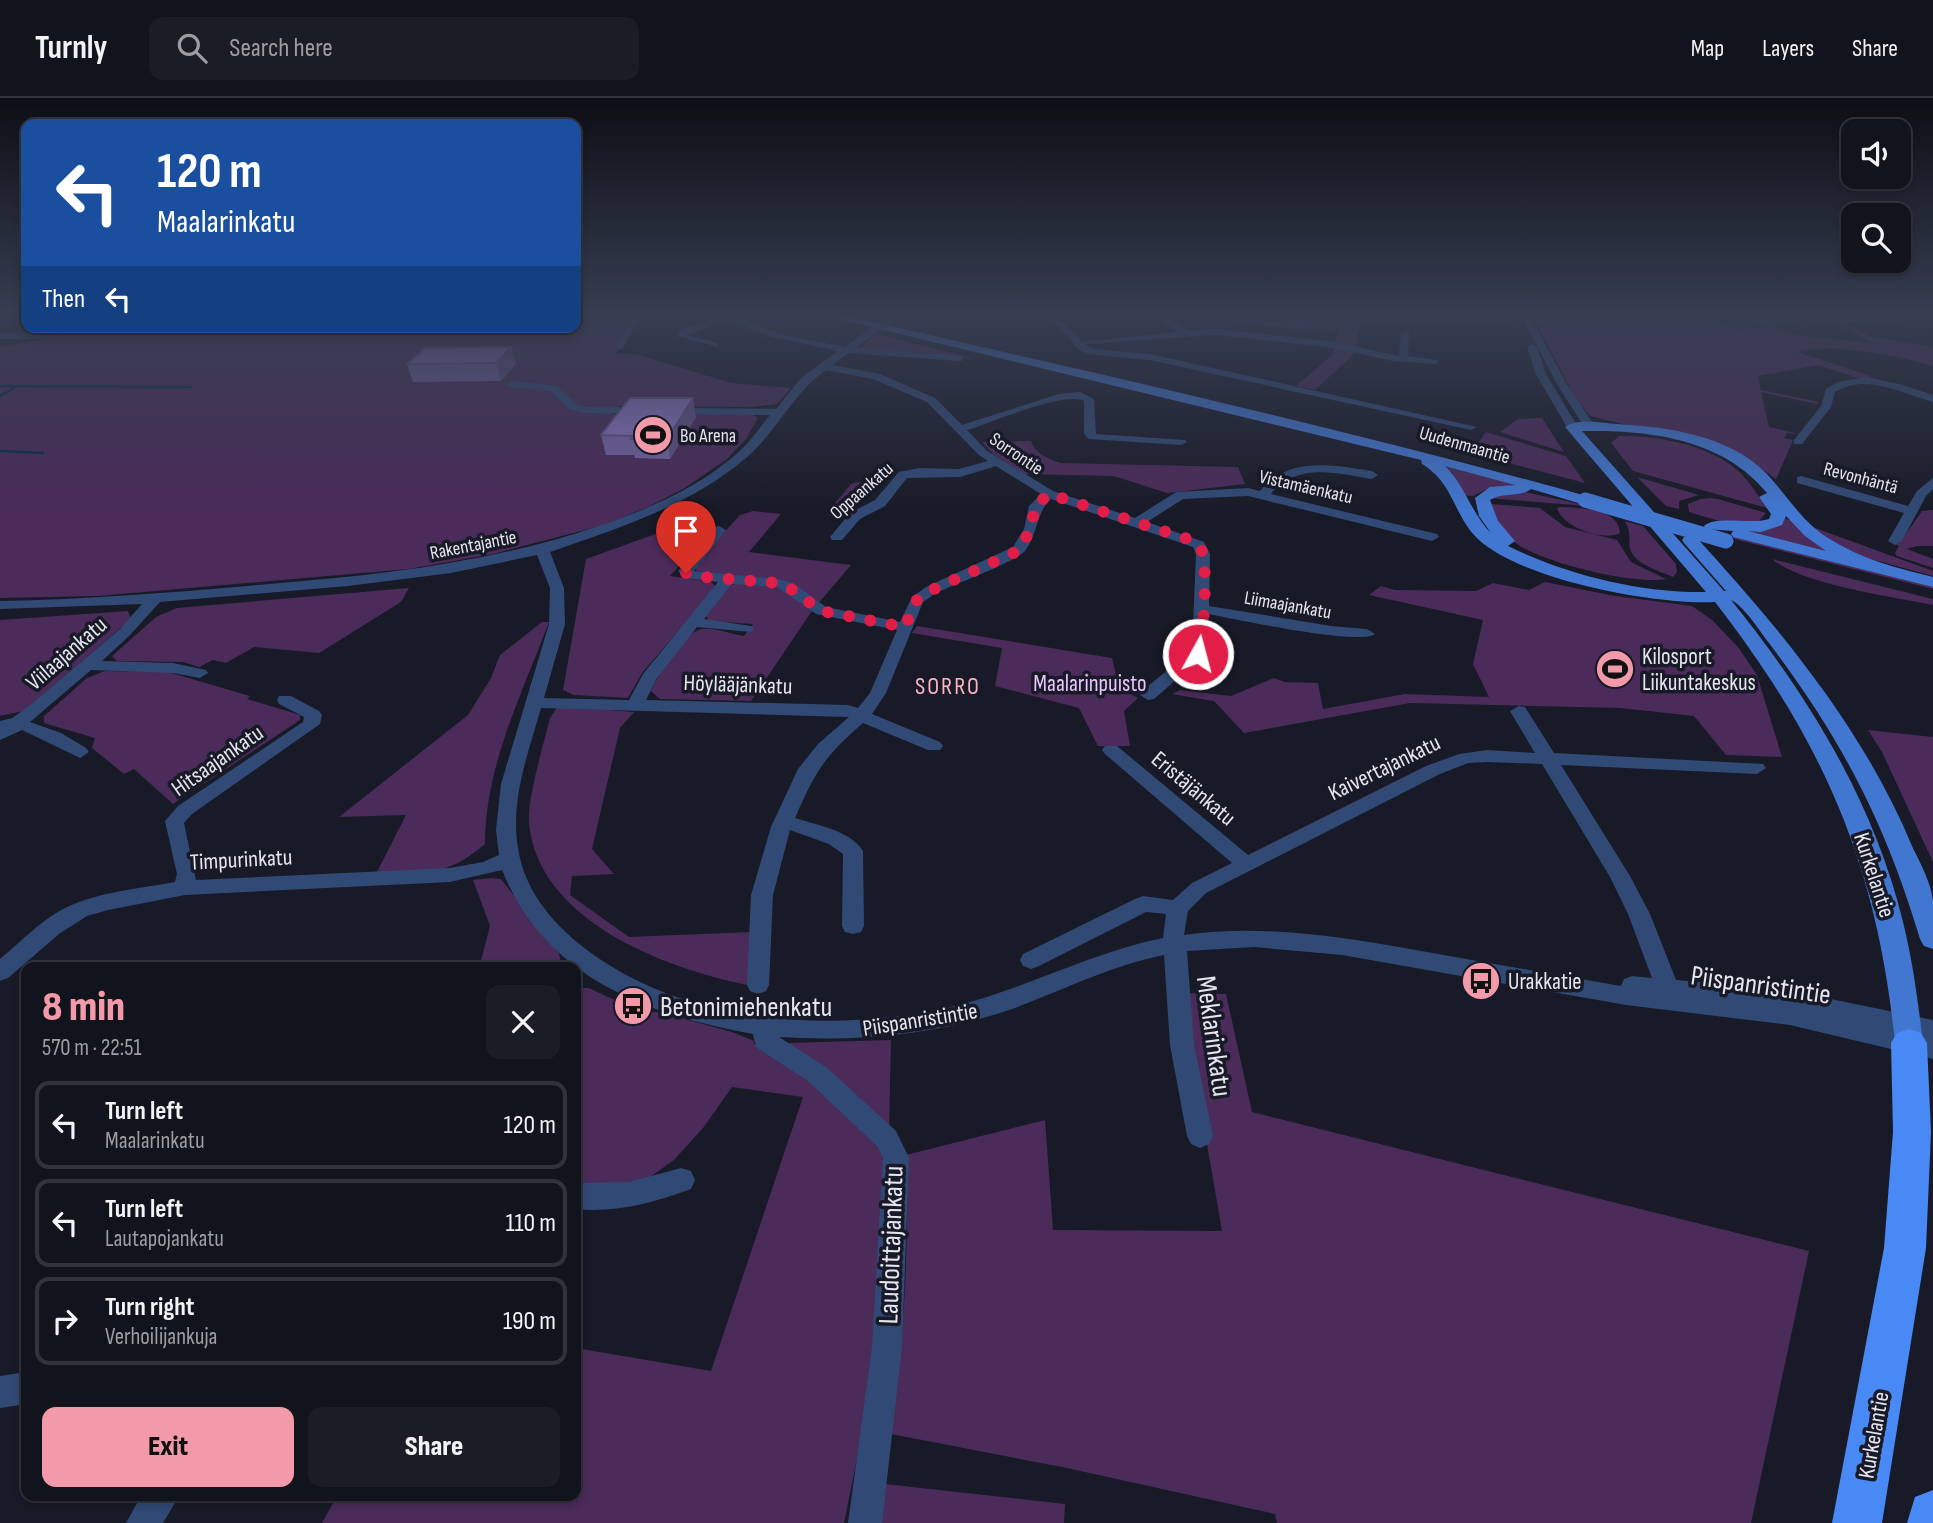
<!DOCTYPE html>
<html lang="en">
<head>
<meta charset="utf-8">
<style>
  body { margin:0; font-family:"Sofia Sans Condensed",sans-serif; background:#1b1d26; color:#f1f3f6; height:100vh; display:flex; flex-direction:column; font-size:26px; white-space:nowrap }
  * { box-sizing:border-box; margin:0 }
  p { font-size:23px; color:#9c9ea4 }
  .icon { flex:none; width:38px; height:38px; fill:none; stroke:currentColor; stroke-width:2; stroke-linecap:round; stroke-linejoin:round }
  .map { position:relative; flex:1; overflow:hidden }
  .side { position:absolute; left:21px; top:864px; width:560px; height:539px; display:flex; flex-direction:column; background:#12141d; border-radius:14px; box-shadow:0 4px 10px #0003,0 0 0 2px #31333b }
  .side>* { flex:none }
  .hud { position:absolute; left:21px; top:21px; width:560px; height:214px; border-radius:14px; box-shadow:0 4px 10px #0003,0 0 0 2px #31333b; background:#1a4fa0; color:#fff; overflow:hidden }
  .buttons { position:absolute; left:1841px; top:21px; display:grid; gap:14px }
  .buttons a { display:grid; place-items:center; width:70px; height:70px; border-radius:14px; background:#12141d; box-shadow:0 4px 10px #0003,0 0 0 2px #31333b; font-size:35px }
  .pin { position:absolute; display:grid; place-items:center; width:60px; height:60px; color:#fff; margin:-72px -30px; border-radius:50% 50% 50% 0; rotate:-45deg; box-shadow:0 0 7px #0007 }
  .pin .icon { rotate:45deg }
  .me { position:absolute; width:77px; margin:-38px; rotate:7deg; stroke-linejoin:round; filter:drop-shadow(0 0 5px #0008) }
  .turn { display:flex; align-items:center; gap:24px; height:147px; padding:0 21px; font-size:32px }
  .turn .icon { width:91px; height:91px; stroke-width:2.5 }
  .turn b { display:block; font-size:49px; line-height:60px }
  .then { display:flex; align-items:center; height:66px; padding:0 21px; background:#0003; gap:14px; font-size:26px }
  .round { display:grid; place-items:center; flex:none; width:74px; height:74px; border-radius:14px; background:#1b1d26 }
  .headline { display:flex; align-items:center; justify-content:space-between; height:119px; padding:0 21px }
  h1 { font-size:42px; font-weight:800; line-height:52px; color:#f39aaa }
  .button { display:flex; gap:14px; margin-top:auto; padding:14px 21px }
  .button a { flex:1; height:80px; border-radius:14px; background:#f39aaa; color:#111; font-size:28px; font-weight:800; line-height:80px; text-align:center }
  .button a+a { background:#1b1d26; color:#f1f3f6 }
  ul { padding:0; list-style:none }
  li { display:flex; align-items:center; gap:21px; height:88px; margin:0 14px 10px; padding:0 7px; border:4px solid #31333b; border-radius:14px }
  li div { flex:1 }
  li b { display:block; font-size:26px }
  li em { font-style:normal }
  header { display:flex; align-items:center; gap:42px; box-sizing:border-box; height:98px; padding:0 35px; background:#12141d; border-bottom:2px solid #31333b }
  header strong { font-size:33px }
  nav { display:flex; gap:38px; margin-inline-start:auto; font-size:24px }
  .search { width:490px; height:63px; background:#1b1d26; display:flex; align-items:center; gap:18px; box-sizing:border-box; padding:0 24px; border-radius:14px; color:#9c9ea4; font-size:26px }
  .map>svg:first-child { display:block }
  .green { fill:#4b2b59 }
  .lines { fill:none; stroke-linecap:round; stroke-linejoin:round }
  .stream { stroke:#012f4c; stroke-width:2.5 }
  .minor { fill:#314a75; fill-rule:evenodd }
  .major { fill:#4277d1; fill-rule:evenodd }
  .highway { fill:#4989f5; fill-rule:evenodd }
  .major-bridge { stroke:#4277d1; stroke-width:15 }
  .wall { fill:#7865a7 }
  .shaded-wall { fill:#625288 }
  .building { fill:#8c75c2; stroke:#625288; stroke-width:2 }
  .route { stroke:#e11d48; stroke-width:12; stroke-dasharray:0 21.6 }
  .labels { text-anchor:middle; stroke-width:7; stroke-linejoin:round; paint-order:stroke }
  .far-poi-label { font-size:19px; fill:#e4e5ef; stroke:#181a27; text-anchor:start }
  .far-street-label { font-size:19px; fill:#e4e5ef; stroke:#181a27 }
  .street-label { font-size:23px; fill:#e4e5ef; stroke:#181a27 }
  .poi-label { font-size:23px; fill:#e4e5ef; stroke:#181a27; text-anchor:start }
  .park-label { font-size:23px; fill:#ebc5fe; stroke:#181a27 }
  .neighbourhood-label { font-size:24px; letter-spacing:2px; fill:#fab6c1; stroke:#181a27 }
  .near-street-label { font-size:28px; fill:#e4e5ef; stroke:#181a27 }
  .near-poi-label { font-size:28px; fill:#e4e5ef; stroke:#181a27; text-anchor:start }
</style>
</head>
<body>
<header>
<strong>Turnly</strong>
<div class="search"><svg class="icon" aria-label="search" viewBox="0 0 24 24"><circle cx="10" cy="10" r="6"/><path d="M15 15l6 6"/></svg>Search here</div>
<nav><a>Map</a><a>Layers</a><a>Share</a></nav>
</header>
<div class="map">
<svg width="1933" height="1425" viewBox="0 0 1933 1425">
  <rect width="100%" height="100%" fill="#181a27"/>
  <path class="green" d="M576 215H619L611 223H631L615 251 618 252 616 256H636L731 285 791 290 777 306 751 309 619 308 612 316H751L758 320 746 341 727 361 683 391 650 408 604 427 493 456 409 471 98 498 0 500V249L67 236 112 237 127 229H576Z
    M1189 215 1214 218 1222 215H1505L1508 223 1504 226 1363 224 1358 234 1356 254 1315 292 1296 288 1332 257 1338 234 1250 225Z
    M1531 215H1700L1734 231 1768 230 1747 217 1749 216 1791 220 1799 224 1770 226 1794 237 1872 245 1835 224 1847 226 1872 239 1933 249V268C1900 258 1830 244 1797 254L1871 278 1861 281 1818 267 1758 278 1761 292 1819 304 1817 306 1761 294 1769 329 1799 336 1787 335 1784 340 1793 342 1776 381 1736 353 1590 318 1575 299Z
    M877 236 975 261 858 251Z
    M1542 320 1564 354 1500 334 1518 321Z
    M1486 334 1566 358 1585 385 1471 355Z
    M1619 338C1656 337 1709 347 1737 372 1749 382 1758 398 1767 410L1633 373 1611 345Z
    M1031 343C1035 356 1049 361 1061 365L1238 369 1245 386 1167 395 1114 378 1024 376 994 357 982 344Z
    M1432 361 1529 389 1487 391 1473 398 1463 397 1452 375Z
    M1637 379 1699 397 1679 403V411L1666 408Z
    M858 384 868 386 854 403 856 406 839 413 831 410 851 386Z
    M1521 393 1588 408 1487 400Z
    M1711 400 1718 401 1766 415 1758 424 1719 423 1689 414 1688 406 1701 401Z
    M1491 406 1540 410 1565 429 1617 442 1631 464 1666 481C1634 487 1538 464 1513 443 1501 433 1496 420 1491 406Z
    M1561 409C1579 410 1619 410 1620 435 1604 444 1562 429 1557 410Z
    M1933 412V448H1917L1907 451 1933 461V470L1897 458 1895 455 1899 448 1889 443 1903 440 1922 413Z
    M753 413 781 416 749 454 851 467 817 507 787 484 697 473 693 468 740 417Z
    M1783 420 1791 422 1854 462 1733 430Z
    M1624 423 1643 428 1676 466 1677 474 1673 479C1660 473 1633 466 1630 450 1628 439 1632 433 1624 423Z
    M689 424 710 427 702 436 705 440 670 478 711 484 716 489 642 575 628 600 574 597 563 592 586 461Z
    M1807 427 1933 473V478L1849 455Z
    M1731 436 1933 487V491L1734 441Z
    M1772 461 1933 501V507C1894 499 1801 486 1772 461Z
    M742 484 777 488 812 513 751 603 660 601 651 593C658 577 683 534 702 531 715 529 731 536 744 538L753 526 709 523 706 518 731 487Z
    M1545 484 1615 498 1692 508 1712 522 1738 549 1757 577 1782 659 1726 657 1694 618 1620 610 1410 605 1244 635 1214 603 1172 596 1180 592 1231 598 1274 580 1285 584 1318 585 1323 611 1405 596 1489 599 1473 566 1483 522 1369 497 1381 488 1395 492 1476 493 1493 485 1529 492Z
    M409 490 401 504 319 555 254 549 226 565 213 562 199 569 183 564 117 563 112 558 156 519 177 510Z
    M128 513 131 521 24 613 0 618V522Z
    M542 524H549C522 596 485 668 485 746 445 780 427 773 377 774L406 717 339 719 468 617 491 580 500 557Z
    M917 528 1112 560 1119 590 1138 600 1124 613 1130 648H1098L1079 610 995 588 1002 550 912 535Z
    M105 573 168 574 250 598 247 601 300 617V622L173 706 134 671 124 676 92 650 95 640 44 625V618L87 580Z
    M558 608 634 614 620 630 592 751 614 776 572 778 570 797 629 839 751 834V884L747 887C665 870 538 823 529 725 527 701 544 645 550 620Z
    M1868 632 1933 639V764L1882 654Z
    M490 780 501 781 559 855 562 870H479L490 828 473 782Z
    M576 890H589L636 912 664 915 735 935 754 943V946L891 942 889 1033 906 1057 1045 1022 1053 1132 1222 1133 1199 1000 1184 895 1226 896 1252 1014 1809 1153 1751 1425H1277L1275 1416 1067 1370 891 1336C904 1240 909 1155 906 1058L863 1331 844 1425H322L337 1398H576V1250L711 1273 803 999 732 989 703 1030 674 1062 650 1079 611 1093 576 1092Z
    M885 1386 1065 1406 1064 1425H878Z"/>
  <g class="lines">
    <path class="stream" d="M0 288 191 289
      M0 298 18 288
      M0 353 43 355"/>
    <path class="minor" d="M635 215H643L622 251H616L614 249Z
      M715 215H727L780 236 845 249C866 234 887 215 913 215L882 231 856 250 959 258 962 259V263L849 255 832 267 880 276 935 300 962 327 1059 296 1080 294 1094 301 1096 336 1185 342 1187 344 1181 347 1089 341 1084 336V303C1063 293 991 325 967 332L987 353 1053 393 1135 420 1176 394 1248 390 1260 393C1289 358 1331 367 1372 373L1378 377 1372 381C1337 375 1296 364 1271 396L1437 436 1439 439 1432 443 1248 398 1183 401 1147 424 1204 444 1210 456 1209 508 1331 528 1367 531 1375 536C1362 548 1233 521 1209 516L1206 556 1154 601 1148 602 1140 597 1142 593 1192 552 1196 456 1193 449 1051 401C1036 414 1038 436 1025 453 1015 464 953 487 936 495L923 504 886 595 872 616 940 644 943 648 940 652H928L863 625C824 659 816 672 795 720 816 727 850 732 863 753L864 828 861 834 853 836 845 834 842 828 843 756 829 746 790 732 773 797 769 887 766 893 758 896 750 893 747 887 751 797 771 729 798 671 818 646 849 619 541 610C528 656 510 702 518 750 524 791 551 824 583 849 680 924 818 935 936 912 1015 897 1084 856 1163 840L1166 816 1146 814 1039 868 1031 871 1023 868 1020 862 1023 856 1135 801 1143 798 1173 802 1192 785 1232 765 1105 656 1102 652 1105 648H1117L1248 757 1426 668 1459 656 1487 652 1535 655 1510 613 1519 608 1525 609 1554 655 1763 666 1766 670 1757 676 1561 667 1630 778 1650 816 1676 882 1782 891 1933 922V961L1790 927 1626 907 1342 857 1255 849 1187 853 1194 947 1213 1038 1209 1046 1200 1050 1191 1046 1187 1038 1170 947 1164 857C1110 868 1063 892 1012 911 937 937 858 944 779 939L826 969 896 1033 909 1060 902 1249 882 1425H848L872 1249 883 1060 878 1049 808 983 756 949 753 936C647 917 545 879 502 772L450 784 185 797 108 812 87 818 59 836 8 880 0 883V861C23 842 46 817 74 806 106 793 142 790 175 784L177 776 165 723 178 708 303 624 304 619 279 606 277 602 279 598H291L319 613 322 617 320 626 192 716 184 725 196 782 450 770 483 764 499 757 496 732 501 686 549 526 550 490 537 457 451 475 348 488 160 504 130 537 102 563 173 565 206 572 208 575 200 580 173 575 91 572 30 624 61 635 86 650 89 654 80 660 22 632 0 642V623L12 620 28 609 120 531 142 506 0 511V503C90 501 179 494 269 486 380 477 489 465 596 429 646 412 699 390 740 353 751 343 760 329 770 317L585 315 569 311 550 293 511 289 506 286 511 283 557 288 577 307 585 309 776 311 802 279 838 253 773 239 727 222 687 237 718 245V249L677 238 682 231 719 218ZM826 272 873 281 927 304 979 357 988 363 959 371 919 370 899 374 875 402 850 415 830 439 832 442H842L860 421 885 408 907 380 960 379 996 368 1041 396 1029 408 1024 431 1013 449 926 489 912 499 900 524 826 509 793 485 778 481 694 473 726 432 719 428 714 429 678 473 685 480 718 484 643 576 629 602 544 600 565 526 564 490 550 454C619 430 690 408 747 359 777 333 793 295 826 272ZM732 486 777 489 816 516 897 532 870 595 858 610 848 607 646 602 657 580 697 529 751 534 754 531 751 528 704 521ZM1487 664 1542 666 1610 779 1628 816 1652 880 1632 878 1624 881 1621 888C1560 877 1499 867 1438 856 1354 841 1269 825 1184 837L1188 813 1206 795 1440 676 1468 665Z
      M950 215H965L969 218 965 221Z
      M1034 215C1056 215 1068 227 1082 244L1178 234 1167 227 1162 215H1170L1174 224 1189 233 1217 231 1328 243 1399 258 1401 235 1409 233 1408 258 1437 262V266L1394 263 1328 249 1217 237 1084 246 1093 251 1150 256 1477 329 1471 332 1150 262 1088 256 1078 251 1060 229Z
      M1192 215C1226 215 1263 226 1295 225 1315 225 1334 215 1354 215L1296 231Z
      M1520 215H1528L1568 288 1595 328 1593 330H1585L1558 288Z
      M1753 215 1827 219 1933 215V221L1827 225Z
      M63 229H76L47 241H0V235H46Z
      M1532 246 1537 249 1546 276 1578 329 1576 331H1568L1536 276 1527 249Z
      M1867 279 1899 286 1933 297V304C1900 295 1867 275 1835 294L1831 309 1802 346H1794V342L1821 308 1826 291 1838 284Z
      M1801 378 1908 408 1917 393 1933 380V391L1926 398 1902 443 1895 447 1888 443 1904 415 1797 385V379Z
      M681 1070 691 1073 695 1082 691 1091C653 1105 616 1115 576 1111V1085L629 1084Z
      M26 1274V1306L0 1310V1278Z
      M141 1398H179L163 1425H126Z"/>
    <path class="major" d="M814 215H833C1087 273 1340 329 1590 399L1593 402 1585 407 1531 391C1519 400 1503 394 1490 402L1498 423 1515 443 1508 448C1567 477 1640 495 1706 494L1565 329C1576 320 1603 325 1617 326 1668 329 1728 337 1766 375 1787 397 1802 424 1828 440 1861 461 1896 470 1933 479V489L1733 439 1731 436 1733 433 1706 431 1704 428C1716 417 1751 427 1769 421L1771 416 1759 399 1767 395C1722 340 1649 332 1582 333L1724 493H1726L1684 445 1682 442 1684 439H1696C1781 532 1863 630 1912 748 1920 765 1931 784 1933 803 1933 818 1933 835 1933 851L1924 848 1920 841C1885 724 1842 642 1769 545 1759 532 1743 507 1731 502 1808 597 1874 704 1903 824 1913 864 1918 904 1923 945L1919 953 1909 957 1899 953 1895 945C1877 766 1824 645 1715 504 1655 507 1523 482 1479 442 1453 418 1455 386 1422 366L1421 362ZM1445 368 1515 387 1490 389 1475 400 1479 418 1491 435C1471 415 1465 387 1445 368ZM1786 418 1805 438 1826 453 1748 433 1761 434 1782 427Z"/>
    <path class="highway" d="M1909 931 1921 935 1927 945 1931 1034 1926 1150 1882 1425H1832L1884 1150 1893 1034 1891 945 1897 935Z
      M1933 1392V1425H1907L1915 1399Z"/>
    <path class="major-bridge" d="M1585 402 1726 443"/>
  </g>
  <path class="wall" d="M511 249 516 266 501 283 413 284 407 266Z
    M696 319 670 361 635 360 634 357H606L601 337Z"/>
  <path class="shaded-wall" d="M511 249 516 266 501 283 496 265Z
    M693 300 696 319 670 361 667 341Z"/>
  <path class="building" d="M511 249 496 265 407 266 425 250Z
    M630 300H693L667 341H631L633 338 601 337Z"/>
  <linearGradient id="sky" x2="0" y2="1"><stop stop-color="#0d0e15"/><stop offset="0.52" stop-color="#373e52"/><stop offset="1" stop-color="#373e52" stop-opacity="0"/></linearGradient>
  <rect width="1933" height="415" fill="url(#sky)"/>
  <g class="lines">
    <path class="route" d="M686 475 703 479 778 485 791 491 821 513 905 529 915 504 923 496 1018 453 1031 431 1035 408 1049 396 1191 442C1196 445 1201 447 1202 454 1208 478 1203 525 1201 551L1198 556"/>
  </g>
  <defs>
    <g id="stadium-disc" transform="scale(2.0125)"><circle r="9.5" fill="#f39aaa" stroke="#181a27"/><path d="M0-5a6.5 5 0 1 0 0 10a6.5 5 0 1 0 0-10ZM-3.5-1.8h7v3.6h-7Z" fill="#111"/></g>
    <g id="bus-disc" transform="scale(2.0125)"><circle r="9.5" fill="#f39aaa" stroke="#181a27"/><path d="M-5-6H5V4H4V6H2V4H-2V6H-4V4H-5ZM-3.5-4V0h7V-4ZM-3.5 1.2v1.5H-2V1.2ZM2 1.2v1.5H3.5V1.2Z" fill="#111"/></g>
  </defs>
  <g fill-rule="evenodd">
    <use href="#stadium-disc" x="653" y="337"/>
    <use href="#stadium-disc" x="1615" y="571"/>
    <use href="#bus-disc" x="1481" y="883"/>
    <use href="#bus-disc" x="633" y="908"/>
  </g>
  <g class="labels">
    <g class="far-poi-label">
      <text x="680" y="344">Bo Arena</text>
    </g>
    <g class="far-street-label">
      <text transform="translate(1465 346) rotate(16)" y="7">Uudenmaantie</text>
      <text transform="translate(1017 355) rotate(34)" y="7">Sorrontie</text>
      <text transform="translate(1861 379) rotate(15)" y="7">Revonhäntä</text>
      <text transform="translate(1306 388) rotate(13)" y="7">Vistamäenkatu</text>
      <text transform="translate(861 392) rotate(-41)" y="7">Oppaankatu</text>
      <text transform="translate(473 446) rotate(-11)" y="7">Rakentajantie</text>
      <text transform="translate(1288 506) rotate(10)" y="7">Liimaajankatu</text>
    </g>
    <g class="street-label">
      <text transform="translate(66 555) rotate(-41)" y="8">Viilaajankatu</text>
      <text transform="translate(738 586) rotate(2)" y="8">Höylääjänkatu</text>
      <text transform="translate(217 662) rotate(-35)" y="8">Hitsaajankatu</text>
      <text transform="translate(1384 669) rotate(-26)" y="8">Kaivertajankatu</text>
      <text transform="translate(1194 690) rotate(40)" y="8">Eristäjänkatu</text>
      <text transform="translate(241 761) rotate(-3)" y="8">Timpurinkatu</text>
      <text transform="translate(1875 777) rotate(72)" y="8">Kurkelantie</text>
      <text transform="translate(920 921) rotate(-9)" y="8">Piispanristintie</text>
      <text transform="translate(1873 1337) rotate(-80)" y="8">Kurkelantie</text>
    </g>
    <g class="poi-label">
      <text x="1642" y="566">Kilosport<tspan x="1642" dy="26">Liikuntakeskus</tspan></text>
      <text x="1508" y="891">Urakkatie</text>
    </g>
    <g class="park-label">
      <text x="1090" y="593">Maalarinpuisto</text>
    </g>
    <g class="neighbourhood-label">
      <text x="948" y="596">SORRO</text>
    </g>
    <g class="near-street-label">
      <text transform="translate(1761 886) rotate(8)" y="10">Piispanristintie</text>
      <text transform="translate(1215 938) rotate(82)" y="10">Meklarinkatu</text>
      <text transform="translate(890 1147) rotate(-88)" y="10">Laudoittajankatu</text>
    </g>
    <g class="near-poi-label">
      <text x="660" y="918">Betonimiehenkatu</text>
    </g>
  </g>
</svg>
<div class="buttons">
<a><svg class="icon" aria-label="sound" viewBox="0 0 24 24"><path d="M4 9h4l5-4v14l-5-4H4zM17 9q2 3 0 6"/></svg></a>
<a><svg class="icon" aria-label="search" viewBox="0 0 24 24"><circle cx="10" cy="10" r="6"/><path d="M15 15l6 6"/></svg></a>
</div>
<div class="pin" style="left:686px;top:475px;background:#d93025"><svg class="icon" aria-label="arrive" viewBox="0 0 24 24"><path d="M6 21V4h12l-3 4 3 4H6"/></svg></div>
<svg class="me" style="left:1198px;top:556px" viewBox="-20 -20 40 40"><circle r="17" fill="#e11d48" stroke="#fff" stroke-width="3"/><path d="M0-11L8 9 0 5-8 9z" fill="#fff"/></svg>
<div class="hud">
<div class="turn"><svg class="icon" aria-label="left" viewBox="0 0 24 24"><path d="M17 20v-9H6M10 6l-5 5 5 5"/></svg><div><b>120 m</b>Maalarinkatu</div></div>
<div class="then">Then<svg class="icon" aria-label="left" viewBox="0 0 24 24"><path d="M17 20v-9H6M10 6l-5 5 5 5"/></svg></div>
</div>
<section class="side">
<div class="headline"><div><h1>8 min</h1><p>570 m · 22:51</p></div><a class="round"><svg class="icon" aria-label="close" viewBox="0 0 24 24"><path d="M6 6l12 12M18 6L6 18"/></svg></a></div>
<ul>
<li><svg class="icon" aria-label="left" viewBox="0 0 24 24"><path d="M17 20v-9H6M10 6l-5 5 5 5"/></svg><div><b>Turn left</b><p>Maalarinkatu</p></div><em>120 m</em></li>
<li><svg class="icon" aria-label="left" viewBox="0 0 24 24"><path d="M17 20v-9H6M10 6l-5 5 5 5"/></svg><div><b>Turn left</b><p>Lautapojankatu</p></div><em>110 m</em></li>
<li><svg class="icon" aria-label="right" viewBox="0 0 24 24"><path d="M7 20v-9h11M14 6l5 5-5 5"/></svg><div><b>Turn right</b><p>Verhoilijankuja</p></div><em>190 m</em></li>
</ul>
<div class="button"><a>Exit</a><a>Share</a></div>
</section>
</div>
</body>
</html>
